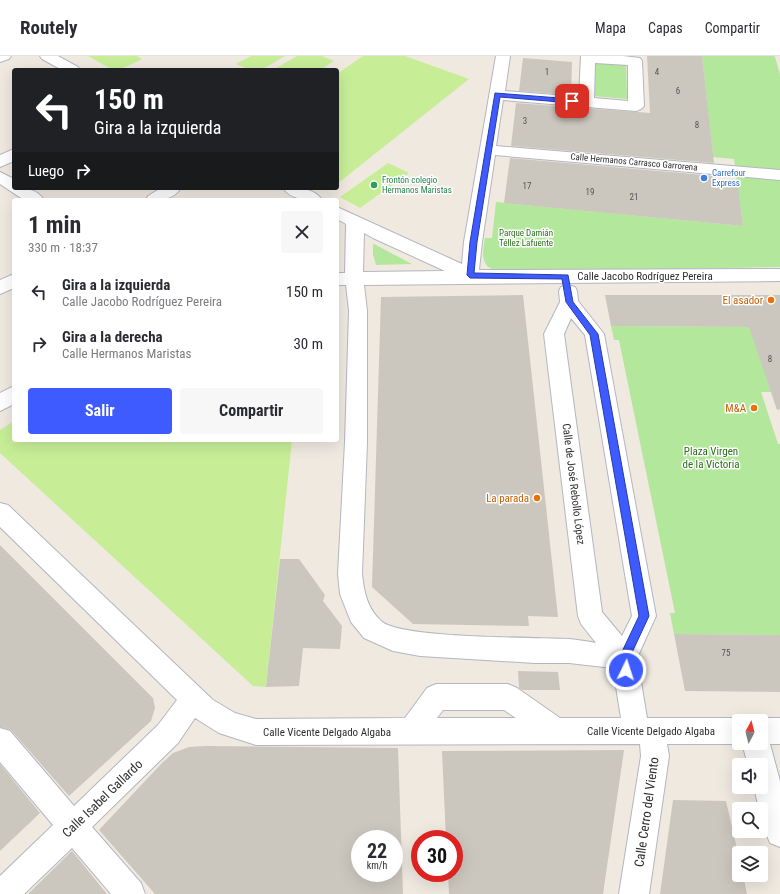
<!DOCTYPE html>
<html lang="es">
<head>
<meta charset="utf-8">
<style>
  body { margin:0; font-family:"Roboto Condensed",sans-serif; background:#f7f7f7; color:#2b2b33; height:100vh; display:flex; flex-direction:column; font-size:15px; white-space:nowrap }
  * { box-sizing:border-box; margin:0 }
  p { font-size:13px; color:#7c7c81 }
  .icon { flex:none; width:22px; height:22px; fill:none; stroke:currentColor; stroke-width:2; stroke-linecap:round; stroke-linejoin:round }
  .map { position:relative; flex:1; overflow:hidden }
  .sheet { position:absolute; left:12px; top:142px; width:327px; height:244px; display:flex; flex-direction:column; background:#fff; border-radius:4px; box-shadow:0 4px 16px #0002 }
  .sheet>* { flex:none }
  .banner { position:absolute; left:12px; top:12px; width:327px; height:122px; border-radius:4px; box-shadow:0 4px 16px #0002; background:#202124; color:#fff; overflow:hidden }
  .needle { width:26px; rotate:7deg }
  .tools { position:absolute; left:732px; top:658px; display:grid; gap:8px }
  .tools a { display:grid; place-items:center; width:36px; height:36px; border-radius:4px; background:#fff; box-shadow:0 4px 16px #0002; font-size:20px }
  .speed { position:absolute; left:351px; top:774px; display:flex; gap:8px; font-size:20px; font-weight:700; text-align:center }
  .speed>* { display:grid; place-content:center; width:52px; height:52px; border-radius:50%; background:#fff; box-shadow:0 4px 16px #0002; line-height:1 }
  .speed small { font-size:10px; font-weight:400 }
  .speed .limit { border:6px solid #d22; background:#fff; color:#111 }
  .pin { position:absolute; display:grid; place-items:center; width:34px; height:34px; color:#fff; margin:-17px; border-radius:8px; box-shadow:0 2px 6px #0006 }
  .me { position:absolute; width:44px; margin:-22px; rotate:4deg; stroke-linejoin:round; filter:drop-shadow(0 0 3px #0008) }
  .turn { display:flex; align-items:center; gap:14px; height:84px; padding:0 16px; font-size:18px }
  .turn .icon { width:52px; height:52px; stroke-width:2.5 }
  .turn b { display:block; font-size:28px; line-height:34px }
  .then { display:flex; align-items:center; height:38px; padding:0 16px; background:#0003; gap:8px; font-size:15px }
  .round { display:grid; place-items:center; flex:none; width:42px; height:42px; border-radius:4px; background:#f7f7f7 }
  .overview { display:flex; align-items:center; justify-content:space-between; height:68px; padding:0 16px }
  h1 { font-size:24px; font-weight:700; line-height:30px }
  .primary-button { display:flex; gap:8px; margin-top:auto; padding:8px 16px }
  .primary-button a { flex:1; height:46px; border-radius:4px; background:#3d5bff; color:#fff; font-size:16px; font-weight:700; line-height:46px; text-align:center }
  .primary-button a+a { background:#f7f7f7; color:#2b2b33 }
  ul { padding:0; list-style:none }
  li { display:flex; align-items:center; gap:12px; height:52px; padding:0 16px }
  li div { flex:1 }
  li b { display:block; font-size:15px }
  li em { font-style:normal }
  header { display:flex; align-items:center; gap:24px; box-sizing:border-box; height:56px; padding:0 20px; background:#fff; border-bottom:1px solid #e1e1e2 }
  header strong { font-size:19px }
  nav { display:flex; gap:22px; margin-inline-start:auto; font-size:14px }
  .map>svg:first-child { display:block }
  .green { fill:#b3e79b }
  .pitch { fill:#c7ee97 }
  .building { fill:#cbc7be; fill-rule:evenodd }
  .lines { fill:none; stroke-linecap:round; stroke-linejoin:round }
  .minor-casing { stroke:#b4b6c1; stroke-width:2 }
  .minor { fill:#fff; fill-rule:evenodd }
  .route { fill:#3d5bff; stroke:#283ba6 }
  .shop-dot { fill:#3f7fe0; stroke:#fff; stroke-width:1.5 }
  .leisure-dot { fill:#2e9e5b; stroke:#fff; stroke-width:1.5 }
  .food-dot { fill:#e8710a; stroke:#fff; stroke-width:1.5 }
  .labels { text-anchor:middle; stroke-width:3; stroke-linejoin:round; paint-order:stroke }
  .number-label { font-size:9px; fill:#555452 }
  .far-street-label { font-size:9px; fill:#2e2e2e; stroke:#fff }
  .far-shop-label { font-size:9px; fill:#366cbe; stroke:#fff; text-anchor:start }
  .far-leisure-label { font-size:9px; fill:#27864d; stroke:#fff; text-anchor:start }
  .far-park-label { font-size:9px; fill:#287019; stroke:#fff }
  .street-label { font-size:11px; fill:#2e2e2e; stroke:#fff }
  .food-label { font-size:11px; fill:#c56008; stroke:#fff; text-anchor:end }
  .park-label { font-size:11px; fill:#287019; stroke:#fff }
  .near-street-label { font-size:13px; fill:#2e2e2e; stroke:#fff }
</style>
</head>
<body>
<header>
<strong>Routely</strong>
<nav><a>Mapa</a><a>Capas</a><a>Compartir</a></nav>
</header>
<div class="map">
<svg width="780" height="838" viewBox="0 0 780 838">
  <rect width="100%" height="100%" fill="#efe9e0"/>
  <path class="green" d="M702 0H774L775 1 780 18V114L735 110 734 103 713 101Z
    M593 1 626 4 627 43 593 40Z
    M736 120 780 124V211L501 216C480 212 482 200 485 182H492L496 146 743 170Z
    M373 188H374L412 208 376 209 373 198Z
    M611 270 780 271V336H761L778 388H780V579L674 578 670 557H675L619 284H614Z"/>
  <path class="pitch" d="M88 0H137L142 3C112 18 117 16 88 0Z
    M251 0H285C264 12 260 19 236 8Z
    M297 0H322L334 5 320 14H273Z
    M363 0H405L469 23 337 128V18Z
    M388 107 409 117 360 152 340 141Z
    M14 365V384H292L266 631 253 630 0 397V374Z"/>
  <path class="building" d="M647 0H702L714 107 511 90 516 47 650 57Z
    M523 2 572 6 571 39 519 35Z
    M510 102 715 120 716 129 738 131 743 170 504 147Z
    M523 239 558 561 528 560 529 570 413 568 372 531 381 241Z
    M605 239H780V353L777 354 749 271 611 270Z
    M0 489 153 642 155 652 151 665 69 740 11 674 0 671Z
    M280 503H299L325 539 323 545 342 570 340 593 303 592 299 630 266 631Z
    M674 578 780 579V636L685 635Z
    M518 615 558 616 560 634H522L519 632Z
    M205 690 398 692 403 838H155L99 774 162 707 173 697 189 691ZM360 783H394V817H360Z
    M624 694 603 838H449L448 817H454V783H446L442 695Z
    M0 708 40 757 0 795Z
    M673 744 726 745 739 801V819H743L747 838H660Z
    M72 795 107 838H28Z"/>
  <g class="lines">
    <g class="minor-casing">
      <path id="minor" d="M0 0H11L9 3 0 6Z
        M40 0H58L78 11 80 14H62L42 3Z
        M496 0H510L505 35 579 41 581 0H623L640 2 642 5 644 50 641 53 636 55 503 44 496 90 780 114V124L495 99 482 186 479 214 780 213V225L364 229 367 255V386L362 518C364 536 367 552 381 565 400 583 536 581 569 583 578 584 587 585 596 587L581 568 578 560 544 278 560 246 559 235 561 231 568 229 575 231 577 235 578 245 604 278 656 560 637 602 647 662H739L747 665H739V687H742L739 688H667L669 700 649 838H619L641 700 640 688 256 689 219 677 195 662 178 687 92 771 141 827 145 838H111L72 792 24 838H0V820L53 769 0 706V672L10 675 74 750 158 669 177 644 0 471V447L8 449 213 644 235 657 256 663 405 662 427 632 436 628H508L517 632 560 662H621L613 612 569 607H535L420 600 393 595 364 582 351 566 340 538 338 518 345 386 349 255 346 229H337V217H345L346 168 337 163V151L462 208 464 186ZM595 7 628 9V45L594 42ZM364 177 373 182 445 215 363 216ZM571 262 585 279 632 560 622 580 602 556 564 278ZM443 654H504L516 662H437Z
        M14 93V105L0 111V99Z
        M0 116 14 123V132C26 132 37 133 44 144H24L0 128Z
        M161 132H181C172 145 160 144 146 144L148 140Z
        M283 132C296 132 314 131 322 144 309 144 292 145 283 132Z
        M14 218V232L0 238V224Z
        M14 330V348L0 355V337Z
        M761 662H780V688H770L780 725V791L770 787 766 777 761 753H759L754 731H761V709H748L742 687H761V665H753Z"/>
    </g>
    <use href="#minor" class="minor"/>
  </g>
  <path class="route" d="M495 37 572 43 575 45 572 47 500 41 477 186 474 217 568 219 573 246 598 278 649 560 629 603 631 614 630 618 626 619 622 618 619 602 639 560 590 279 566 246 562 223 470 222 467 219 470 186Z"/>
  <circle class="shop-dot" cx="704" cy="122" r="4"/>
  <circle class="leisure-dot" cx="374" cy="129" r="4"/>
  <g class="food-dot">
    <circle cx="771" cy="244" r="4"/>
    <circle cx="754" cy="352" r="4"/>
    <circle cx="537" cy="442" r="4"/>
  </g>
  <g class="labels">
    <g class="number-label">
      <text x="547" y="19">1</text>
      <text x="657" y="19">4</text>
      <text x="678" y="38">6</text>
      <text x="525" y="68">3</text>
      <text x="697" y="72">8</text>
      <text x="527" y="133">17</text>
      <text x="590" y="139">19</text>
      <text x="634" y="144">21</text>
      <text x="770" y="306">8</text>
      <text x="726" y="600">75</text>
    </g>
    <g class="far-street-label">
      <text transform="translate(634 106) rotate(5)" y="3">Calle Hermanos Carrasco Garrorena</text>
    </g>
    <g class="far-shop-label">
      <text x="712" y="120">Carrefour<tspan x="712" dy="10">Express</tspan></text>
    </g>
    <g class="far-leisure-label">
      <text x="382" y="127">Frontón colegio<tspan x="382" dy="10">Hermanos Maristas</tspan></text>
    </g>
    <g class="far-park-label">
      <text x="526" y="180">Parque Damián<tspan x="526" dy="10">Téllez Lafuente</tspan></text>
    </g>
    <g class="street-label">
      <text x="645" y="224">Calle Jacobo Rodríguez Pereira</text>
      <text transform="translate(574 428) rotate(83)" y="4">Calle de José Rebollo López</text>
      <text x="651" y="679">Calle Vicente Delgado Algaba</text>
      <text x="327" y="680">Calle Vicente Delgado Algaba</text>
    </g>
    <g class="food-label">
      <text x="763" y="248">El asador</text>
      <text x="746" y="356">M&amp;A</text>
      <text x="529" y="446">La parada</text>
    </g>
    <g class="park-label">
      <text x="711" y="399">Plaza Virgen<tspan x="711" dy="13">de la Victoria</tspan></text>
    </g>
    <g class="near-street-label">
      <text transform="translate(102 742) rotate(-44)" y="5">Calle Isabel Gallardo</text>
      <text transform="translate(646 756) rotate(-82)" y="5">Calle Cerro del Viento</text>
    </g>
  </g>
</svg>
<div class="tools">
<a><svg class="needle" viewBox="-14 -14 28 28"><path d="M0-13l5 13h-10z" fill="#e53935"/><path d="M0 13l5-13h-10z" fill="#7c7c81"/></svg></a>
<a><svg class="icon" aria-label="sound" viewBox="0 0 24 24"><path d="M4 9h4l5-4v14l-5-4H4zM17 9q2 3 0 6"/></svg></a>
<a><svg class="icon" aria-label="search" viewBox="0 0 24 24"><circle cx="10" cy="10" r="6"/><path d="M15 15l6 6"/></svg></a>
<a><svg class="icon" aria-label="layers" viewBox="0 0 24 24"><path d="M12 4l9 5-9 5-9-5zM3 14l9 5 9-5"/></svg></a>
</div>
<div class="speed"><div>22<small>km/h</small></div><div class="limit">30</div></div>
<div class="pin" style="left:572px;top:45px;background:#d93025"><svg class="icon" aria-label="arrive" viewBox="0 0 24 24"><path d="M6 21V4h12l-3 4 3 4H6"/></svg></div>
<svg class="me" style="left:626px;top:614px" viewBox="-20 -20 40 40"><circle r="17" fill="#3d5bff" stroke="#fff" stroke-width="3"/><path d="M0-11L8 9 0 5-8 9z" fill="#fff"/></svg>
<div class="banner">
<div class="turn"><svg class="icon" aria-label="left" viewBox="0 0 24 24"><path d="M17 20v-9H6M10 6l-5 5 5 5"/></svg><div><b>150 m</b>Gira a la izquierda</div></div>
<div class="then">Luego<svg class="icon" aria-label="right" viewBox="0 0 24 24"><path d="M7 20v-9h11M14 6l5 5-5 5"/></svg></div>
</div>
<section class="sheet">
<div class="overview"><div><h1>1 min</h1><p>330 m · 18:37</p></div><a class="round"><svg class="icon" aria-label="close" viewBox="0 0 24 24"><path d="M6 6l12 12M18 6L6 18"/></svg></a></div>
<ul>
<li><svg class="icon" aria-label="left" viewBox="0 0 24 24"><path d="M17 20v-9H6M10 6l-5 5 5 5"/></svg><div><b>Gira a la izquierda</b><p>Calle Jacobo Rodríguez Pereira</p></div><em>150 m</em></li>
<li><svg class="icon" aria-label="right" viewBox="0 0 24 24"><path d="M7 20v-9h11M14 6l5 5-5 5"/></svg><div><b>Gira a la derecha</b><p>Calle Hermanos Maristas</p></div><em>30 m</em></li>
</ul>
<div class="primary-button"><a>Salir</a><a>Compartir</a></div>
</section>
</div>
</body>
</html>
